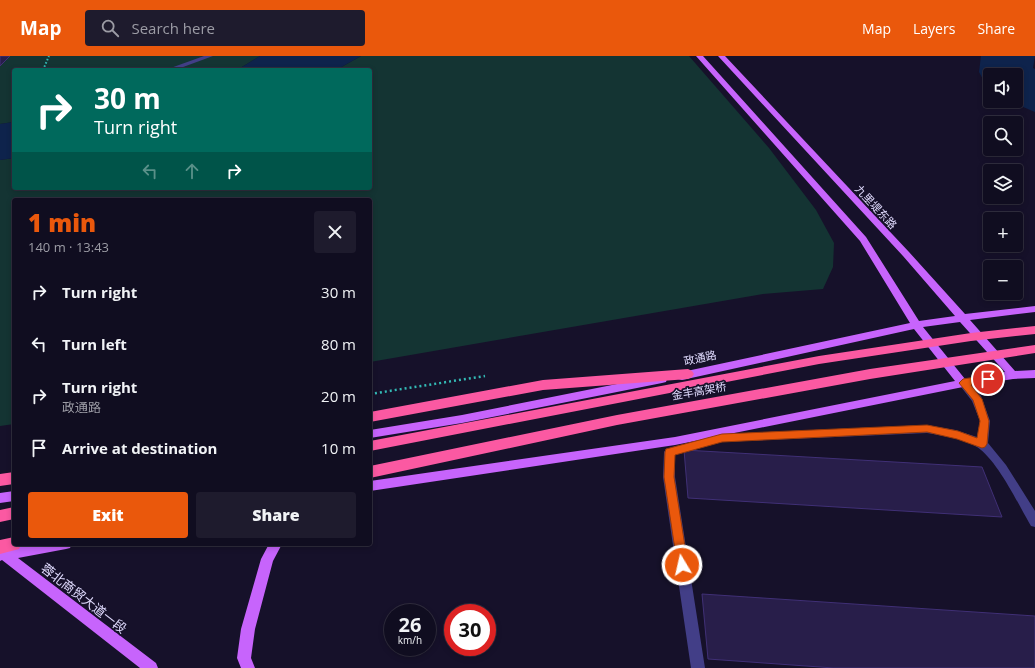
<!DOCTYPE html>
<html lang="en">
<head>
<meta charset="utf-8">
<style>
  body { margin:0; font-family:"Open Sans","Noto Sans SC",sans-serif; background:#1e1b2d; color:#f1f3f6; height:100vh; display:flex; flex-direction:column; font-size:15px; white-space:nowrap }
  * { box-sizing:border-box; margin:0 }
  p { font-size:13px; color:#9c9ca5 }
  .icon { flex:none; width:22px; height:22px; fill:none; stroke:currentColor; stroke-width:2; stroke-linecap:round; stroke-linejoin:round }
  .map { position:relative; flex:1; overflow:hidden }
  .panel { position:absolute; left:12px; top:142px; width:360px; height:348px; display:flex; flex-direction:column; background:#100d20; border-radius:4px; box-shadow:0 2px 6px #0003,0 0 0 1px #302d3e }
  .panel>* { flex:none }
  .banner { position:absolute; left:12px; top:12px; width:360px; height:122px; border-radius:4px; box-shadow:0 2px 6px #0003,0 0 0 1px #302d3e; background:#00695c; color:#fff; overflow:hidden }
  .buttons { position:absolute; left:983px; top:12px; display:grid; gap:8px }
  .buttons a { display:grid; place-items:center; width:40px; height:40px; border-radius:4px; background:#100d20; box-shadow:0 2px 6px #0003,0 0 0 1px #302d3e; font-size:20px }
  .speed { position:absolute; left:384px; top:548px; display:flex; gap:8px; font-size:20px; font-weight:700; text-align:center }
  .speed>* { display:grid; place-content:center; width:52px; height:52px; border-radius:50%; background:#100d20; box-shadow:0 2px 6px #0003,0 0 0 1px #302d3e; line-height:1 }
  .speed small { font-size:10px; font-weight:400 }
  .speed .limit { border:6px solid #d22; background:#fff; color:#111 }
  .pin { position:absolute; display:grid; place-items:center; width:34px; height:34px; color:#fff; margin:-17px; border:2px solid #fff; border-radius:50%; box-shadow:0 1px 4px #0007 }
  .me { position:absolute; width:44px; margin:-22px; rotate:351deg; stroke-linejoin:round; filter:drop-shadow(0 0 3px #0008) }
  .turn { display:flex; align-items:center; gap:14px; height:84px; padding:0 16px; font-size:18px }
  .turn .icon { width:52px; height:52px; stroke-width:2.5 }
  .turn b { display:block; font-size:28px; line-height:34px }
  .lanes { display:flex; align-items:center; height:38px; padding:0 16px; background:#0003; justify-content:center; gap:20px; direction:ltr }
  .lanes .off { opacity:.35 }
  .round { display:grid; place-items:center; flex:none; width:42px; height:42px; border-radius:4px; background:#1e1b2d }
  .overview { display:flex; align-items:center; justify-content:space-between; height:68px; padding:0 16px }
  h1 { font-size:24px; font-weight:800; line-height:30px; color:#ea580c }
  .button { display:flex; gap:8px; margin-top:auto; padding:8px 16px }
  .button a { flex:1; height:46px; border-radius:4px; background:#ea580c; color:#fff; font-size:16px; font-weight:800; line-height:46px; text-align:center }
  .button a+a { background:#1e1b2d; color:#f1f3f6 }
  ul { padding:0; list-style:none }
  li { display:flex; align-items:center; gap:12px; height:52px; padding:0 16px }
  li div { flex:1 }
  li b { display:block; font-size:15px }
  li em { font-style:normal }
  header { display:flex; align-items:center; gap:24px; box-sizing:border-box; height:56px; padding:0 20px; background:#ea580c; color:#fff }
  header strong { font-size:19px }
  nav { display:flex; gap:22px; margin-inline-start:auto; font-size:14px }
  .search { width:280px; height:36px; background:#1e1b2d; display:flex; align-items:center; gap:10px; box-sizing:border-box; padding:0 14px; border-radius:4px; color:#9c9ca5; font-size:15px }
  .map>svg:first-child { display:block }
  .green { fill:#143433 }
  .water { fill:#0e234c }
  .building { fill:#281e4a; stroke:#403076 }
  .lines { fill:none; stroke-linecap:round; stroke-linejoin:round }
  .path-far1 { stroke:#33bab5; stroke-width:2; stroke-dasharray:1.5 2; stroke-linecap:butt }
  .path { stroke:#33bab5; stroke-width:2.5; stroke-dasharray:2 3; stroke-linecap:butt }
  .minor { fill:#423e87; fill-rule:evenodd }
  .major { fill:#c764fc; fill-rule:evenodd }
  .highway { fill:#fb59a2; fill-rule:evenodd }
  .route { fill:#ea580c; stroke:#983908 }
  .labels { text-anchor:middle; stroke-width:3.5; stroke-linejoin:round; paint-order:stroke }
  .street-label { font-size:11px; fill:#e0dbfe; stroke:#16112a }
  .near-street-label { font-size:13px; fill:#e0dbfe; stroke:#16112a }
</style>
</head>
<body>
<header>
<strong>Map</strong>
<div class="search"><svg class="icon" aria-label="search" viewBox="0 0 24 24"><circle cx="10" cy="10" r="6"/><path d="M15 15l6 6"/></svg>Search here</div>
<nav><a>Map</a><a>Layers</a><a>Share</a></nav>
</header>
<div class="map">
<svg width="1035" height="612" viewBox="0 0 1035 612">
  <rect width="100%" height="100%" fill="#16112a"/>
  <path class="green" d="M0 0H260L237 14H14V66L0 68Z
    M361 0H689L769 92 816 154 834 187 833 211 823 233 763 238 370 306V144H14V368L0 370V104L14 102V132H370V14H336Z"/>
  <path class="water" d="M260 0H361L336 14H237Z
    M981 0H1035L1033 12 1035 13V56L1009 45H1016V19H990V36L979 16Z
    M14 66V102L0 104V68Z"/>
  <path class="building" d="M0 0H10L0 10Z
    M684 394 982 411 1002 461 688 442Z
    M702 538 1035 560V612H834L708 603Z"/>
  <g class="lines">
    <path class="path-far1" d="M43 14 49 0"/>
    <path class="path" d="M370 338 485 320"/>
    <path class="minor" d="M204 0H213L175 14H165Z
      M963 323 967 324 981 340 990 365 988 387 1006 409 1035 455V471L1031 470C1018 448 998 405 977 391 963 382 943 380 927 377L722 386 675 399V421L705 612H691L663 421 664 396 666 393 722 378 927 369 955 374 977 381 980 365 972 345 958 327 959 324Z"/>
    <path class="major" d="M696 0H703L866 181 919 265 955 260 903 200 718 0H725L909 196 965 258 1035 250V256L970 264 1015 315 1035 314V322L1013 323 963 331 675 389 370 435V425L675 381 955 325 914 273 682 324 678 323 677 320 678 317 682 316 910 267 860 185ZM960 266 1005 316 965 323 923 271Z
      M662 319 666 320 667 323 666 326 662 327 462 367 370 382V374L462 359Z
      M14 435V445L0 447V437Z
      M33 488H72L70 492 66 493 18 502 156 607 158 612H140L2 504 0 505V489L6 492Z
      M269 488H282L273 505 255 573 251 602 255 612H241L237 602 241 573 261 503Z"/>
    <path class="highway" d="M1035 270V278L971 285 819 308 370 395V385L819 300 971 277Z
      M1035 289V297L870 323 617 369 370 422V410L617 359 870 313Z
      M688 313 692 315 694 318 692 321 688 323 543 334 370 366V356L543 324Z
      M14 416V428L0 430V418Z
      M14 451V463L0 466V454Z
      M14 481V488H21L19 493 0 498V484Z"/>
  </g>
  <path class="route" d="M988 319 993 323 991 325 971 329 982 343 989 365 987 388 985 391 982 392 957 383 927 376 722 386 675 399 674 421 688 509 686 513 682 514 678 513 664 421 665 396 666 393 722 378 927 369 958 375 977 382 980 365 973 344 959 327 963 323Z"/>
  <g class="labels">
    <g class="street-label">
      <text transform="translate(876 151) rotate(47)" y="4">九里堤东路</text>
      <text transform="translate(700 302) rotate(-12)" y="4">政通路</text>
      <text transform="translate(699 335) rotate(-10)" y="4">金丰高架桥</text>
    </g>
    <g class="near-street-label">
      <text transform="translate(84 542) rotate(38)" y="5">蓉北商贸大道一段</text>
    </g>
  </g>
</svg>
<div class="buttons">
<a><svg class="icon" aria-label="sound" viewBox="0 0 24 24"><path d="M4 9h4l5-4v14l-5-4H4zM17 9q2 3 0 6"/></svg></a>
<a><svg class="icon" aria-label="search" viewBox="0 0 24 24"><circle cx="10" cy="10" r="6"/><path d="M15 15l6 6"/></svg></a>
<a><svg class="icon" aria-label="layers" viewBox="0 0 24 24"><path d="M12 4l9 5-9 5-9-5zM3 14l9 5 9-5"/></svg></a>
<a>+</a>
<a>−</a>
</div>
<div class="speed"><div>26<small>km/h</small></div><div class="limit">30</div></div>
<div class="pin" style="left:988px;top:323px;background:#d93025"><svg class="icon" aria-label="arrive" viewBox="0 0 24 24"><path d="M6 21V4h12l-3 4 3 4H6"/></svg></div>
<svg class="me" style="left:682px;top:509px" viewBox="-20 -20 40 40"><circle r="17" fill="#ea580c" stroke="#fff" stroke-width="3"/><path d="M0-11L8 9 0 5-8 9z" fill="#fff"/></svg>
<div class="banner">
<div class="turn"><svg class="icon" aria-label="right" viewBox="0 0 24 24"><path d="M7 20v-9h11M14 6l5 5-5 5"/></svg><div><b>30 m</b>Turn right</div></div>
<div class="lanes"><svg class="icon off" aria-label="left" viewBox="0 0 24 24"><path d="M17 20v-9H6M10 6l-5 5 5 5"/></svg><svg class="icon off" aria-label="ahead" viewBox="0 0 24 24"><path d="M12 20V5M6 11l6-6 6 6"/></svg><svg class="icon" aria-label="right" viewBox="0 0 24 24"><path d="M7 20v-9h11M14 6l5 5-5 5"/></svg></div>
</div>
<section class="panel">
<div class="overview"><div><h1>1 min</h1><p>140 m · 13:43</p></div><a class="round"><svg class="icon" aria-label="close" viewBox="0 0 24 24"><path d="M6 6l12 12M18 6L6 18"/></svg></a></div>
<ul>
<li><svg class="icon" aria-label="right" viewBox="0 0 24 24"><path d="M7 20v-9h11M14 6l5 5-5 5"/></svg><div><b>Turn right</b></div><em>30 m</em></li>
<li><svg class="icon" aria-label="left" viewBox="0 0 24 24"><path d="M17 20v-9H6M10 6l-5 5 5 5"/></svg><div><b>Turn left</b></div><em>80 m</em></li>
<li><svg class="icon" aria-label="right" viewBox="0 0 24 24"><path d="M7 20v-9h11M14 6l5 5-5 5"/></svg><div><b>Turn right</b><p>政通路</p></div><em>20 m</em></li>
<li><svg class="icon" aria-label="arrive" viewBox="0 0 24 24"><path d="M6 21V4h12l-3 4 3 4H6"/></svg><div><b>Arrive at destination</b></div><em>10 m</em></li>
</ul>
<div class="button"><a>Exit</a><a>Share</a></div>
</section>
</div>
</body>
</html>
